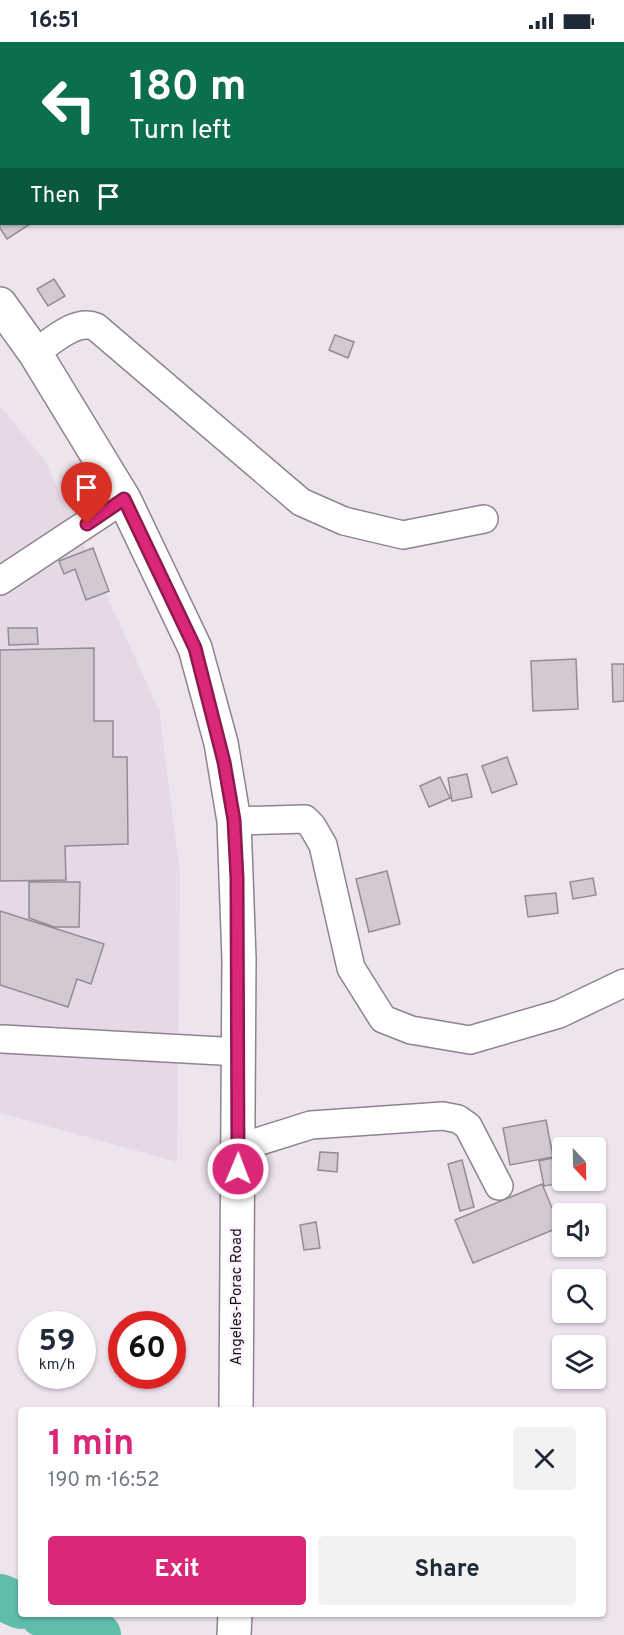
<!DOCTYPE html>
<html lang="en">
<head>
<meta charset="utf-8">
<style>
  body { margin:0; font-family:Overpass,sans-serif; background:#f2f2f3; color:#1f2937; height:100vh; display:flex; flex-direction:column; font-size:22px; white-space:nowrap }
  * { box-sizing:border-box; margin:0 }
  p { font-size:20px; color:#747a83 }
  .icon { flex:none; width:33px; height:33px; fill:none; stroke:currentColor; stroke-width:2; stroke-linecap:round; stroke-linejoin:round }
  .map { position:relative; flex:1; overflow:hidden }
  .drawer { position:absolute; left:18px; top:1365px; width:588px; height:210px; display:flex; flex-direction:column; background:#fff; border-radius:6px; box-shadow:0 2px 4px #0004 }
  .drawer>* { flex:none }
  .top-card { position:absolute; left:0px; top:0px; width:624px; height:183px; box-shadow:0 2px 4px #0004; background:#0b6e4f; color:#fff; overflow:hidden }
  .needle { width:39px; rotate:158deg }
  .tools { position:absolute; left:552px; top:1095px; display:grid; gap:12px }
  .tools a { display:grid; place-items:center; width:54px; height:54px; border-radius:6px; background:#fff; box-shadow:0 2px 4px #0004; font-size:30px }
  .speed { position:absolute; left:18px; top:1269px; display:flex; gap:12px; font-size:30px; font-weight:700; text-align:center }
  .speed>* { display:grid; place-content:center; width:78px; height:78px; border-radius:50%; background:#fff; box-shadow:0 2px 4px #0004; line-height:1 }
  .speed small { font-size:15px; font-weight:400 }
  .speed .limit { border:9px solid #d22; background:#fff; color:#111 }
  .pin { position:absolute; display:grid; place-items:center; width:51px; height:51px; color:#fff; margin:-62px -26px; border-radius:50% 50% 50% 0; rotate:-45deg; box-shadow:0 0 6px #0007 }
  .pin .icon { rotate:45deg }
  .me { position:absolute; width:66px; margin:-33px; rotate:1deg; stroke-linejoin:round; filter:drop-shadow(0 0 4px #0008) }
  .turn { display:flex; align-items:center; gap:21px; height:126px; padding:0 30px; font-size:27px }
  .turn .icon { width:78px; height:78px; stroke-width:2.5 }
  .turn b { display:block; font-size:42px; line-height:51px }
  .then { display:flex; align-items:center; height:57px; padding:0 30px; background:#0003; gap:12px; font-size:22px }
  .round { display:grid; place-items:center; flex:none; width:63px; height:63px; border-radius:6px; background:#f2f2f3 }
  .overview { display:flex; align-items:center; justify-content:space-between; height:102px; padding:0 30px }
  h1 { font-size:36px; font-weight:700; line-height:45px; color:#db2777 }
  .button { display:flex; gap:12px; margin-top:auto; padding:12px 30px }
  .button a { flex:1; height:69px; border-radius:6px; background:#db2777; color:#fff; font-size:24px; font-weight:700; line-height:69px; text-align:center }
  .button a+a { background:#f2f2f3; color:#1f2937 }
  .status { display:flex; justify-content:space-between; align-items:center; height:42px; padding:0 30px; background:#fff; direction:ltr }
  .status svg { height:16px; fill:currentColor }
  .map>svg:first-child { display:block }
  .built { fill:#e7d8e8 }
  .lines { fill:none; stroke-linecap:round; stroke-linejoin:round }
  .river { stroke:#60bdac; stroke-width:46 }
  .building { fill:#d3c9d3; stroke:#948b94; stroke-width:1.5 }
  .minor-casing { stroke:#8d848d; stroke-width:30 }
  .major-casing { stroke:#8d848d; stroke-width:36 }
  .minor { stroke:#fff; stroke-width:27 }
  .major { stroke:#fff; stroke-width:33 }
  .route-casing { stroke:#8e194d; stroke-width:15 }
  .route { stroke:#db2777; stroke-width:10 }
  .labels { text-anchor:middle; stroke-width:5; stroke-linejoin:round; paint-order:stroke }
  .street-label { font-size:15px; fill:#171417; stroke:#fbf1fc }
</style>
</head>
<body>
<div class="status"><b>16:51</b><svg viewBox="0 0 49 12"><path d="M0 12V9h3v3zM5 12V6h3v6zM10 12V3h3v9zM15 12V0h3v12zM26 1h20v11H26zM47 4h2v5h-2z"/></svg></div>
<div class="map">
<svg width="624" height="1593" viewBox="0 0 624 1593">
  <rect width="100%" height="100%" fill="#eee4ee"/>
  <path class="built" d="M0 364 45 419 159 668 180 830 177 1120 0 1071Z"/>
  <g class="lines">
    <path class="river" d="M0 1555 21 1564
      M42 1572 98 1593"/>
  </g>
  <path class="building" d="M0 134 2 182H30L7 197 0 186Z
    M54 237 65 254 48 264 37 247Z
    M335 293 354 300 348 316 329 308Z
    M93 506 109 549 86 558 75 527 64 532 59 519Z
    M8 586H37L38 602 9 603Z
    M94 606V679H113V715H127L128 802 65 804 66 838 0 839V608Z
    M576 617 578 667 533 669 531 619Z
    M612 622H624V659L613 660Z
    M507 715 517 742 492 751 482 724Z
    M467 732 472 755 452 759 448 736Z
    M440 735 450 756 429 765 420 744Z
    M387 829 400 882 369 890 356 837Z
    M593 836 596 853 573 857 570 840Z
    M29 840H80L79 885H54L29 876Z
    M556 851 558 871 528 875 525 854Z
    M0 869 104 902 91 942 77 937 68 965 0 943Z
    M546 1078 553 1115 510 1123 503 1086Z
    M320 1110 338 1111 337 1130 318 1128Z
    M552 1116 557 1142 544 1144 539 1119Z
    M462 1118 474 1165 460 1169 448 1122Z
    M542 1142 560 1185 473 1221 455 1178Z
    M316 1180 320 1206 304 1208 300 1183Z"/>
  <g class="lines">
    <g class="minor-casing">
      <path id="minor" d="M611 0 614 2
        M35 311C51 300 76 276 96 285L301 460 344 479 403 493 484 477
        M0 539 124 457
        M234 779 305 777 312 784 323 803 351 926 383 977 411 988 470 998 559 972 624 941
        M3 997 239 1010
        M238 1106 311 1083 443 1074 458 1077 468 1084 499 1144"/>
    </g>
    <g class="major-casing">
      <path id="major" d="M0 262 35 311 124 457 195 606 221 701 234 779 239 917 236 1368
        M234 1593 235 1572"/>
    </g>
    <use href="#minor" class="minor"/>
    <use href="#major" class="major"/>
  </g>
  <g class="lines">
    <g class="route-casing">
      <path id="route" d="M87 482 124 457 195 606 224 720 234 778 237 836 238 1127"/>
    </g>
    <use href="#route" class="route"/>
  </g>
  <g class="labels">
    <g class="street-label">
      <text transform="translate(236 1255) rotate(-90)" y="5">Angeles-Porac Road</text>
    </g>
  </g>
</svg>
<div class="tools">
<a><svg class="needle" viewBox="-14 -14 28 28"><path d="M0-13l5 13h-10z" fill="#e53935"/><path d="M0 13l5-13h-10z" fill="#747a83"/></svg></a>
<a><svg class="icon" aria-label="sound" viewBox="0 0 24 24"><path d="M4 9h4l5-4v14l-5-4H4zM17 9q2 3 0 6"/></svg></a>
<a><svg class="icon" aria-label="search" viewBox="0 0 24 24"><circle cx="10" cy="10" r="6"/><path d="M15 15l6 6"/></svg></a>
<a><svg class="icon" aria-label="layers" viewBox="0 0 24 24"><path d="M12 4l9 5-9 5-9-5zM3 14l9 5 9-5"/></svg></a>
</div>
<div class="speed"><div>59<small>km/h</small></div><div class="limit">60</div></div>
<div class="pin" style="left:87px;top:482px;background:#d93025"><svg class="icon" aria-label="arrive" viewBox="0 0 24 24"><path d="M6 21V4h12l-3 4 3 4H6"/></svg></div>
<svg class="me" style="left:238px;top:1127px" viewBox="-20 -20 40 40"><circle r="17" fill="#db2777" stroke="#fff" stroke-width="3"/><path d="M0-11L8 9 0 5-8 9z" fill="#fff"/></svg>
<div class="top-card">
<div class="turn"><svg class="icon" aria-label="left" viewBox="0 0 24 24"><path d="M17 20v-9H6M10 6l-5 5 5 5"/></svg><div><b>180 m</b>Turn left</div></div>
<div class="then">Then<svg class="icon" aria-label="arrive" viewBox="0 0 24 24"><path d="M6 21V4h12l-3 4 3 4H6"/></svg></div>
</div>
<section class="drawer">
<div class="overview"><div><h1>1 min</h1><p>190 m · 16:52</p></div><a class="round"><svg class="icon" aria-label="close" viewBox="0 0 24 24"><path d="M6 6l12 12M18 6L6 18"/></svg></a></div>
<div class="button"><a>Exit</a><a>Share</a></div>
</section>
</div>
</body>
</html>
